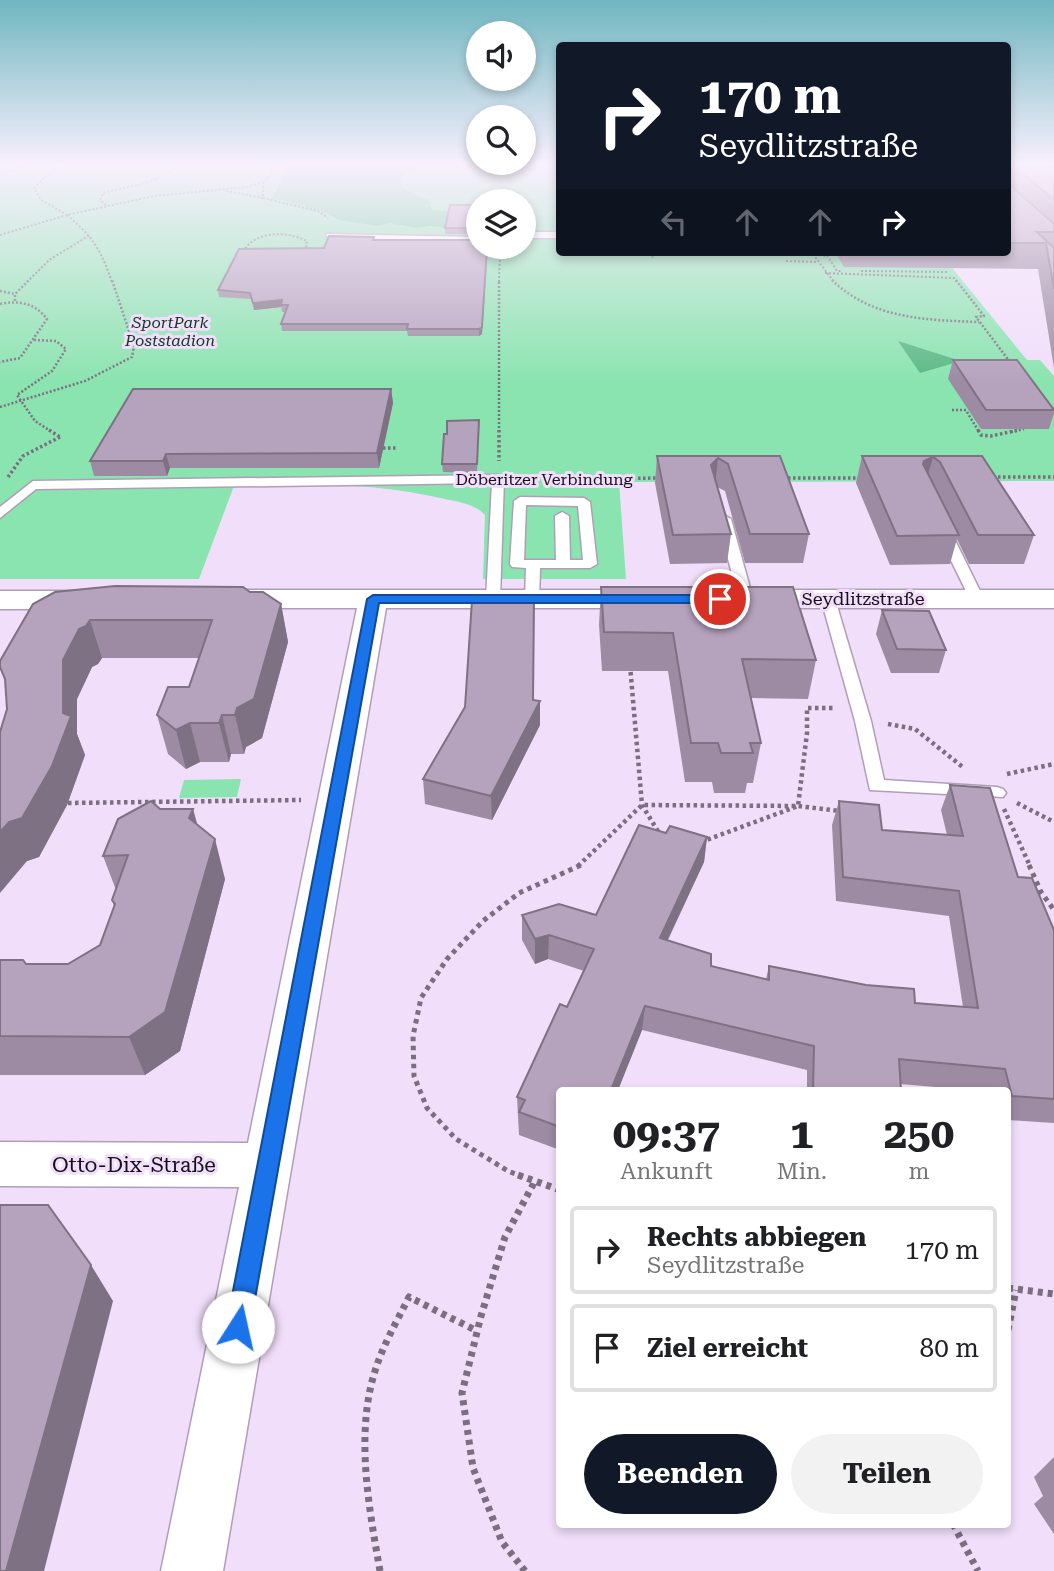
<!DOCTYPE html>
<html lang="de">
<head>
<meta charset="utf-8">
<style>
  body { margin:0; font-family:"Roboto Serif",serif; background:#f2f2f2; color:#202124; height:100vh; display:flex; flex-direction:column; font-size:26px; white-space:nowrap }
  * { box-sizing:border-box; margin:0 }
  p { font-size:23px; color:#757577 }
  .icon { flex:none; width:38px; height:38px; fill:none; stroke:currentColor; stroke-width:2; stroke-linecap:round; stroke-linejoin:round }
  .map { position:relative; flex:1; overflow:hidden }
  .sheet { position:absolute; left:556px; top:1087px; width:455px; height:441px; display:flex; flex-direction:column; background:#fff; border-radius:7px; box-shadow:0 4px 10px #0003 }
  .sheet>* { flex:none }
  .top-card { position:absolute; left:556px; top:42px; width:455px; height:214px; border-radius:7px; box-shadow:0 4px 10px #0003; background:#111827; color:#fff; overflow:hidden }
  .controls { position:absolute; left:466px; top:21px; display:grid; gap:14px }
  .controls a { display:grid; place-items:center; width:70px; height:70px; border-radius:50%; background:#fff; box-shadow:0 4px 10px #0003; font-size:35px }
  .pin { position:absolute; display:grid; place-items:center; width:60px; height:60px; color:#fff; margin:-30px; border:4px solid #fff; border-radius:50%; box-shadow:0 2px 7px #0007 }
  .me { position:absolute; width:77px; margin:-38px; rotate:10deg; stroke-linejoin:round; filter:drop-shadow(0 0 5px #0008) }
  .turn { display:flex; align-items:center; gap:24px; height:147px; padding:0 28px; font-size:32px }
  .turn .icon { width:91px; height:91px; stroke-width:2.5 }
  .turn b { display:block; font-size:49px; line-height:60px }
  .lanes { display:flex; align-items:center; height:66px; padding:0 28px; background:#0003; justify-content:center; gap:35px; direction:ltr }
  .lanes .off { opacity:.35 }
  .eta { display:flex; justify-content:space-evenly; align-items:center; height:119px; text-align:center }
  .eta b { font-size:42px; font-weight:700; line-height:49px }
  .cta { display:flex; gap:14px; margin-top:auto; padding:14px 28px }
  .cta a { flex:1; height:80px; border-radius:42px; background:#111827; color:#fff; font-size:28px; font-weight:700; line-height:80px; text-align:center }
  .cta a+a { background:#f2f2f2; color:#202124 }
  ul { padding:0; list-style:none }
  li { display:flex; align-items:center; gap:21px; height:88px; margin:0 14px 10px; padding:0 14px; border:4px solid #e0e0e0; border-radius:7px }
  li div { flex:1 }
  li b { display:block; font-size:26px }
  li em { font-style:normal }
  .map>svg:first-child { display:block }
  .green { fill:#8ae4af; fill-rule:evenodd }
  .forest { fill:#6aca93 }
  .water { fill:#59b984 }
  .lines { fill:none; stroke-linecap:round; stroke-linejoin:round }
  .service-casing { stroke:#b09eb9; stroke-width:3 }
  .minor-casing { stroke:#b09eb9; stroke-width:3 }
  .path-far5 { stroke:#7a6e80; stroke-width:2; stroke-dasharray:2 2; stroke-linecap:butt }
  .path-far4 { stroke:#7a6e80; stroke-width:2.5; stroke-dasharray:2 2; stroke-linecap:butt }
  .path-far3 { stroke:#7a6e80; stroke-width:3.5; stroke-dasharray:2.5 2.5; stroke-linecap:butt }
  .path-far2 { stroke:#7a6e80; stroke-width:4.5; stroke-dasharray:3.5 3.5; stroke-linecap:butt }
  .path-far1 { stroke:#7a6e80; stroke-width:5; stroke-dasharray:4.5 4.5; stroke-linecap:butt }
  .path { stroke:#7a6e80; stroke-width:7; stroke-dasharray:5 5; stroke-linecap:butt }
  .service { fill:#fff; fill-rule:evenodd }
  .minor { fill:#fff; fill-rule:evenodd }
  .wall { fill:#9c8ba3 }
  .shaded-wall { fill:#7f7184 }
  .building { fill:#b5a2bd; stroke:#7f7184; stroke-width:2 }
  .route { fill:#1a73e8; stroke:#114b97; stroke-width:2 }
  .labels { text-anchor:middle; stroke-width:6; stroke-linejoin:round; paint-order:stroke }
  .far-park-label { font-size:16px; font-style:italic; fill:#103924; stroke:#f1defa }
  .far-street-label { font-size:16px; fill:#160f19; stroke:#f1defa }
  .street-label { font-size:18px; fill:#160f19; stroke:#f1defa }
  .near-street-label { font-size:21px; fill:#160f19; stroke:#f1defa }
</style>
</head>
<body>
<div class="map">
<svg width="1054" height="1571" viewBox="0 0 1054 1571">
  <rect width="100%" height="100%" fill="#f1defa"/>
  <path class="green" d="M0 163H560V252H964L949 264 1027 360H1040L1054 376V481L619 482 626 579H483L485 515C475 504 459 502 445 499 375 482 306 484 234 486L199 579H0ZM478 201H523V247H478Z
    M241 779 237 797 179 798 184 780Z"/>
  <path class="forest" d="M291 163H428L404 174 400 182 402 188 429 201 432 210 478 215 468 230 430 226 416 228 390 223 378 226 340 220 319 210 272 198Z"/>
  <path class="water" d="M898 341 961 361 920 373Z"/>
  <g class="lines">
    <g class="service-casing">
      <path id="service" d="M523 232H560V238H523Z
        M326 234 478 237V243L329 239Z
        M498 475 504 479 500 599 493 603 486 599 492 483 36 489 0 518V507L33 481Z
        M520 497 584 498 590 502 597 564 590 568H540L539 599 532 603 525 599 526 568 512 567 510 564 514 501ZM526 505 578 506 583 560H570L569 516 562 512 555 516 556 560H524Z
        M724 515 731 519 753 599 751 602H741L739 599 717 519Z
        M943 526 950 530 984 599 982 602H972L970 599 936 530Z
        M828 595 835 599 871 721 884 780 997 787 1003 789 1006 793 1003 797 870 790 855 721 821 599Z"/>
    </g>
    <g class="minor-casing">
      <path id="minor" d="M227 590H647L657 593 661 599 657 605 647 608H386L223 1571H161L239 1187 0 1186V1142L248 1143 357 608H227L217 605 213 599 217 593Z
        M749 590H1054V608H749L739 605 735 599 739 593Z
        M0 591H87L97 594 101 600 97 606 87 609H0Z"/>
    </g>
    <path class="path-far5" d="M67 163 46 176 34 188 41 200 67 215
      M0 174 33 163
      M263 182V198L318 211 328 218
      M226 191 263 198
      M106 205 100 200 103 193C127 186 162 184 178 163
      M0 235 67 215
      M243 252C255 230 287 231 307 241L305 252
      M652 252 653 259
      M808 252 828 257
      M825 252 837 271H842
      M813 254 834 282
      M786 261 816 262
      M861 271 947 272
      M825 273 954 278 957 282
      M27 282 49 260 90 235
      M112 282C101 250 93 237 67 215L154 196 247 187 263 182 270 176 276 163
      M499 282 500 255 506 247"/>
    <path class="path-far4" d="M832 280C872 319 926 320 979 322
      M956 280 984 316 976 317 1010 362
      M0 291 15 294
      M15 301V294L29 280
      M0 304C19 300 35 303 47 319L20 358 0 362
      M34 340 56 341 66 349 52 371 17 395 35 421 52 432
      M0 407 85 381 132 357 134 346 112 280
      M952 410H968
      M967 412 979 432
      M499 432V280
      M1011 432 1024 429"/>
    <path class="path-far3" d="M49 430 60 437
      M499 430V461
      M978 430 981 435 991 436 1019 430
      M383 448H396
      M8 477 23 456 60 437
      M993 477H1054
      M783 478H861
      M583 479 658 478"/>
    <path class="path-far2" d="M630 665 642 805 659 833
      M888 724 915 729 964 768
      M1007 774 1054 764
      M68 803 301 800
      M1017 803 1054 822
      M1004 809 1030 866
      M701 842 798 806 807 733V708H834
      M578 866 642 805 798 806 840 811"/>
    <path class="path-far1" d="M1029 865 1041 892 1054 910
      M523 1177 508 1171 456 1139 427 1108 414 1076 413 1036 421 998 447 959 483 921 519 893 581 865"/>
    <path class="path" d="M518 1175 560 1190
      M1008 1288 1054 1294
      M1008 1330 1016 1290
      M953 1524 978 1571
      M380 1571C369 1508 355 1434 375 1371 383 1345 397 1321 409 1297L477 1331
      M525 1571 502 1542 473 1468 462 1393 481 1316 505 1237 535 1181"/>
    <use href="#service" class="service"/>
    <use href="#minor" class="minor"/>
  </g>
  <path class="wall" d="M1008 163H1054V368L1038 269 844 267 835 252H1008Z
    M478 205V234H445V228Z
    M374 237V240L488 247 482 334 479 336H408L407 331H282L281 324 285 312H282L281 307 254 310 251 299 219 297 218 290 324 248Z
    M953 360 1054 408V413L1049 429H981L948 379Z
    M391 389 393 403 379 468H170L167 476H94L90 461Z
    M479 420 477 473 443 472 442 464 447 434Z
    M657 456H780L809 534 803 563H745L725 491 717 487 731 534 727 563 670 564 655 483Z
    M862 456H982L1034 535 1024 564H969L957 539 950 564 890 565 856 483Z
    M601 587 816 660 808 699 751 698 761 743 753 783H747L745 793H714L712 782H685L668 671H602L599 625Z
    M250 592 281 604 288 642 262 738 246 747 244 754H231L229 762H200L186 769 168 754 157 715 189 687 199 658H102L98 664 92 667 77 699V734L85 755 67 805 39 857 27 861 7 709 6 682 0 668 33 604Z
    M882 610 946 650 939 673H891L876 634Z
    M533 700 540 701V725L492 820 425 804 423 779Z
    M950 785 1018 877 1054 930V1123L1008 1120V1090H971L900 1084 901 1090H807V1070L642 1030 618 1090H560V1150L519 1135 517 1097 567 1007 584 971 548 959 535 964 522 940V915H596L666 833 707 837 704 862 668 940 711 966 766 979 769 966 915 1003 963 1007 949 916 836 901 832 825 839 801 882 830 947 835 941 810Z
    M160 809H193L197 825 225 879 180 1051 145 1075H0V960L26 964H68L100 945 114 906 112 900 116 890 103 856Z
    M1054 1457V1534L1034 1504 1043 1496 1034 1477Z"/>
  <path class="shaded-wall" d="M487 247 482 334 479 336V329Z
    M282 300 281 307 254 310 253 303Z
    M391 389 393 403 379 468 377 453Z
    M166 454 170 468 167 476 163 461Z
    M933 457 925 485 917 489 924 461Z
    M718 458 715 486 711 465Z
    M281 604 288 642 262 738 246 747 244 754 235 715Z
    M90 620 102 658 98 664 92 667 77 699V734L85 755 67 805 39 857 27 861 0 893V832L63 713V660L79 629Z
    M540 701V725L492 820 491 796Z
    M222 715 231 754 229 762 219 723Z
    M190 723 200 762 186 769 176 730Z
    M193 809 204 849 189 818Z
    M707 837 704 862 657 962 660 938Z
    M215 839 225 879 180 1051 145 1075 129 1037Z
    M549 935 548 959 535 964V939Z
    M645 1006 642 1030 618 1090H611Z
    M91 1265 113 1301 44 1571H6Z"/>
  <path class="building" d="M1008 163H1054V200L1021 172 1012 169V187L1054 224V232H1037L1054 248V289L1046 243H1008Z
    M450 205H478V228H445Z
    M329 236 374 237 373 240H478V247H487L482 327 479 329H407L408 324H281L288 305H281L282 300 253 303 250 293 218 290 239 249 324 248Z
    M953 360H1017L1054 410H986Z
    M133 389H391L377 453 166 454 163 461H90Z
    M479 420 477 464H442L444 434H447V421Z
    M657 456H780L809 534H750L728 464 718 458 711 465 731 534 673 535Z
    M862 456H982L1034 535H978L940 462 933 457 924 461 923 464 959 535 897 536Z
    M115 586 243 587 250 592H263L281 604 254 699 237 708 235 715H222L219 723H190L176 730 157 715 168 687H189L212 620H90L86 626 79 629 63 660V713L71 716 52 766 22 818 9 822 0 832V732L7 709 5 679 0 667V661L33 604 55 592Z
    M601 587H793L816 660 742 659 761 743H750L753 753H721L718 743H691L673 633 604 632Z
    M472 600H534L533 700 540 701 491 796 423 779 465 707Z
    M882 610 929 611 946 650 897 649Z
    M950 785 990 788 1018 877 1032 878 1054 930V1099L1012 1096 1005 1069 899 1059 901 1090H813L814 1046 645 1006 611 1090H560V1127L519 1112 525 1100 517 1097 560 1004 567 1007 594 949 549 935 535 939 522 915 559 904 596 915 639 825 666 833 670 826 707 837 660 938 711 954V966L769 980V966L866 985 914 989 915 1003 978 1008 959 891 843 877 839 801 879 805 882 830 963 836Z
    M151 801 160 809H193L189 818 215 839 165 1012 129 1037 0 1036V960H23L26 964H68L100 945 115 904 112 900 128 855 103 856 118 819Z
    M0 1205H48L91 1265 6 1571H0Z"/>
  <linearGradient id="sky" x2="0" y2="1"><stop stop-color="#6fb6c0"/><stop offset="0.43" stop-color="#f9f0fd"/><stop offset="1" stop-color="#f9f0fd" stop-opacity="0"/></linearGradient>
  <rect width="1054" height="383" fill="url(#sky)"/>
  <path class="route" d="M373 595H720L726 599 720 603H379L250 1327 246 1336 238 1339 229 1336 226 1327 367 599Z"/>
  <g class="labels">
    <g class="far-park-label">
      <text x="170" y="328">SportPark<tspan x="170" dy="18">Poststadion</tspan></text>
    </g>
    <g class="far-street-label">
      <text x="544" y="485">Döberitzer Verbindung</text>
    </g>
    <g class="street-label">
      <text x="863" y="605">Seydlitzstraße</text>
    </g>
    <g class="near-street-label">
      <text x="134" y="1172">Otto-Dix-Straße</text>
    </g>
  </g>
</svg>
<div class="controls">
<a><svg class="icon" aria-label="sound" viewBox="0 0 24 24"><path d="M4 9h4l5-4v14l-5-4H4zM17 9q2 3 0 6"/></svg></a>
<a><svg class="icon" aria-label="search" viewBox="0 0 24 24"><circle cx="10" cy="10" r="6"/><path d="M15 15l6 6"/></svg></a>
<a><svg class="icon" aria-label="layers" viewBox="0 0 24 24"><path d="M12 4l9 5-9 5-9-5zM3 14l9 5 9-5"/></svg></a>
</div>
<div class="pin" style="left:720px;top:599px;background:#d93025"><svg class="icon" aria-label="arrive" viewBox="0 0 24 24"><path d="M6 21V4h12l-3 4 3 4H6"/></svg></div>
<svg class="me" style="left:238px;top:1327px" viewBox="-20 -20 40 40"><circle r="19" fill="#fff"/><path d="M0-13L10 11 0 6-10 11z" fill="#1a73e8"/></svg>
<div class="top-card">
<div class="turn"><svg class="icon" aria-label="right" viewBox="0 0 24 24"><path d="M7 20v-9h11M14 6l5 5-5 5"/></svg><div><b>170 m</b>Seydlitzstraße</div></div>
<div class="lanes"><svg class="icon off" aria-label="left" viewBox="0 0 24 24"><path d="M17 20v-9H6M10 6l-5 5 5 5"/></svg><svg class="icon off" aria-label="ahead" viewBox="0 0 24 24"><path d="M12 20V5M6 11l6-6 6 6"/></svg><svg class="icon off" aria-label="ahead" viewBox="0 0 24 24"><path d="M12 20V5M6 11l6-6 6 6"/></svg><svg class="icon" aria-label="right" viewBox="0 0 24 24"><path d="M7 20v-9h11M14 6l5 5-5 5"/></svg></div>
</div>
<section class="sheet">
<div class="eta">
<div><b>09:37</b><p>Ankunft</p></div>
<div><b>1</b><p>Min.</p></div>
<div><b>250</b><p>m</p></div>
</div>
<ul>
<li><svg class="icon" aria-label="right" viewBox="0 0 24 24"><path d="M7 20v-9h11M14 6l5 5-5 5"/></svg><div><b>Rechts abbiegen</b><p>Seydlitzstraße</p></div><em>170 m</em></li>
<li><svg class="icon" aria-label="arrive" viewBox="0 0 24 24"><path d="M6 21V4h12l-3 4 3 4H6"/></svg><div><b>Ziel erreicht</b></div><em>80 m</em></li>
</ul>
<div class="cta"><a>Beenden</a><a>Teilen</a></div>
</section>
</div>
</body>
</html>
